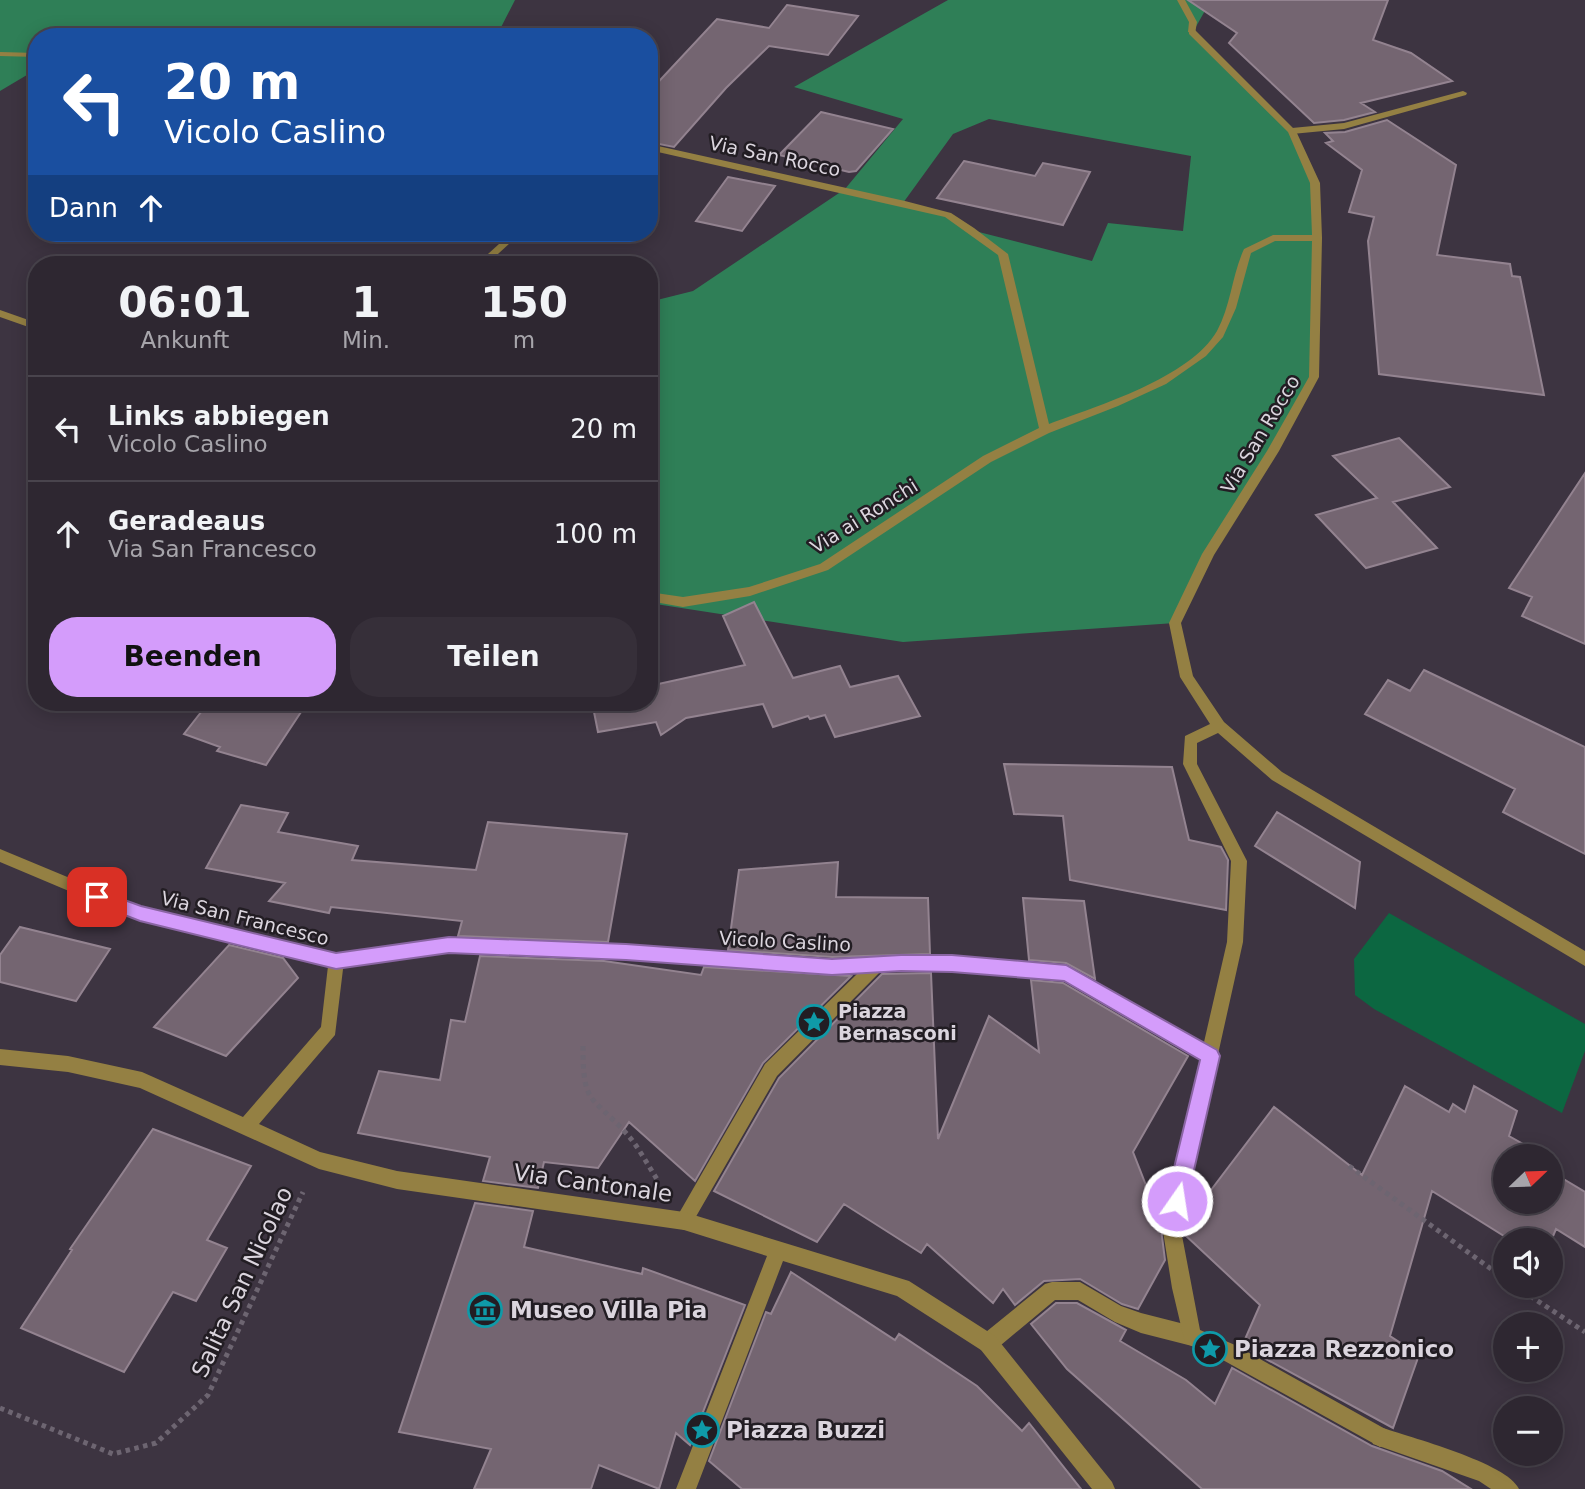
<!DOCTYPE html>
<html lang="de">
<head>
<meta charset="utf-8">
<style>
  body { margin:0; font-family:"DejaVu Sans",sans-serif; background:#362f39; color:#f1f3f6; height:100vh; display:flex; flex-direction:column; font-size:26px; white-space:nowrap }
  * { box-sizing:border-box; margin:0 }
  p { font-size:23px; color:#a7a5ab }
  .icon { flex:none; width:38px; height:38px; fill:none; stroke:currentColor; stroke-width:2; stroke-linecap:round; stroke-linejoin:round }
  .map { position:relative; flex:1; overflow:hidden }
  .drawer { position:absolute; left:28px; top:256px; width:630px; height:455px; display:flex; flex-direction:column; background:#2e2731; border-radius:28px; box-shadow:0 4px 18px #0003,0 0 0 2px #49444d }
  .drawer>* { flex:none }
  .guide { position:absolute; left:28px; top:28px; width:630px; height:214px; border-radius:28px; box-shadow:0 4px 18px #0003,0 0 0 2px #49444d; background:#1a4fa0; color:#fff; overflow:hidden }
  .needle { width:46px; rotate:67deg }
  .controls { position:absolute; left:1493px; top:1144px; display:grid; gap:14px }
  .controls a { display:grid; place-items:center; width:70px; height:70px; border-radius:50%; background:#2e2731; box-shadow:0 4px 18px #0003,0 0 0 2px #49444d; font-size:35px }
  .pin { position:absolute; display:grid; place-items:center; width:60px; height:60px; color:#fff; margin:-30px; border-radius:14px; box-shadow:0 4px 10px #0006 }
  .me { position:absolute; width:77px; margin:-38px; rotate:13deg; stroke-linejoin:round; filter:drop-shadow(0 0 5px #0008) }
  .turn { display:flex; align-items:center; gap:24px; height:147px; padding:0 21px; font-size:32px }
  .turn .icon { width:91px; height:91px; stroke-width:2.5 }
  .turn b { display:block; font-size:49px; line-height:60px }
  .then { display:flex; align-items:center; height:66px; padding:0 21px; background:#0003; gap:14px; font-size:26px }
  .eta { display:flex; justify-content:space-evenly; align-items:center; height:119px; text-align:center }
  .eta b { font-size:42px; font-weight:600; line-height:49px }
  .primary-button { display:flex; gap:14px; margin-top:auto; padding:14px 21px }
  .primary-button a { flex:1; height:80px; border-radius:28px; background:#d49cfb; color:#111; font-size:28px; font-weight:600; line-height:80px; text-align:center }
  .primary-button a+a { background:#362f39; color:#f1f3f6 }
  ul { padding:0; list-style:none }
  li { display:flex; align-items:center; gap:21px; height:105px; padding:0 21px; border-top:2px solid #49444d }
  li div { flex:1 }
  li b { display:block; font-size:26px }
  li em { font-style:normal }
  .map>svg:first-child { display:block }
  .green { fill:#0c6741 }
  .forest { fill:#2f7f57; fill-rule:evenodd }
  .building { fill:#746571; stroke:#938390; stroke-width:2 }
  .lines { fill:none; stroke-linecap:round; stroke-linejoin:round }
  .path { stroke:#6d6571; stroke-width:5; stroke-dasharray:4.5 4.5; stroke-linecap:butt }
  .service { fill:#948043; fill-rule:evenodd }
  .minor { fill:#948043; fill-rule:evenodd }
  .route { fill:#d49cfb; stroke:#8a65a3; stroke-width:2 }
  .labels { text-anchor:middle; stroke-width:5; stroke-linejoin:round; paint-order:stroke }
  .street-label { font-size:19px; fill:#dbd5de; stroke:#221d23 }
  .poi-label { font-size:19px; font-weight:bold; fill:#dbd5de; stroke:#221d23; text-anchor:start }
  .near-street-label { font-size:23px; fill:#dbd5de; stroke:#221d23 }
  .near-poi-label { font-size:23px; font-weight:bold; fill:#dbd5de; stroke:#221d23; text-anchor:start }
</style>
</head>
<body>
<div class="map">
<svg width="1585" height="1489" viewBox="0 0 1585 1489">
  <rect width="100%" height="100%" fill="#3d3441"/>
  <path class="green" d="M1389 913 1585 1024V1051L1562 1113 1374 1009 1355 995 1354 959Z"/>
  <path class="forest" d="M0 0H515L496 37H37V69L0 91Z
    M948 0H1211L1193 32 1292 131 1315 183 1314 377 1175 623 903 642 649 603V302L693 291 845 189 903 119 794 87ZM989 119 1191 156 1183 231 1108 223 1092 261 971 230 948 215 903 203 953 134Z"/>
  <path class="building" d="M1188 0H1388L1373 40 1411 53 1452 81 1361 103 1375 112 1344 120 1314 123 1229 43 1237 33Z
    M787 5 858 16 828 55 769 46 726 88 674 147 649 142V92L717 19 769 28Z
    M821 112 893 129 856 171 849 172 779 155Z
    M1387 120 1456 165 1437 255 1510 264 1512 276 1520 277 1544 395 1379 374 1368 241 1374 217 1349 212 1362 170 1326 143 1333 141 1325 133 1345 132Z
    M964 161 1035 176 1043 163 1090 172 1063 225 937 198Z
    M728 177 775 186 742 231 696 221Z
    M1399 438 1450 487 1393 502 1437 548 1366 568 1316 515 1377 498 1333 456Z
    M1585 473V644L1522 616 1532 597 1509 588Z
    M754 602 793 678 840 666 850 687 898 676 920 716 835 737 825 715 810 719 808 716 773 727 763 704 686 718 661 735 656 722 598 732 592 702H649V686L745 665 723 616Z
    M1424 670 1585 747V854L1503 812 1515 789 1365 714 1388 680 1410 691Z
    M209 702H301L294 711 301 712 266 765 217 751 220 747 184 734Z
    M1004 764 1172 767 1189 840 1221 847 1228 860 1226 910 1070 880 1063 816 1014 814Z
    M241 805 288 813 278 832 358 846 352 860 476 870 488 822 627 834 608 942 458 936 462 921 331 907 329 913 269 901 285 883 206 868Z
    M1277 812 1360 862 1355 908 1255 846Z
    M838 862 836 897 928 898 930 954 832 957 728 950 739 870Z
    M1023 898 1084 901 1095 979 1066 963 1029 960Z
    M20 927 110 949 76 1001 0 982V955Z
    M229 945 283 958 298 978 226 1056 154 1027Z
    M480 956 604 961 701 975 704 967 851 976 763 1063 695 1181 629 1122 598 1168 544 1162 538 1188 483 1181 490 1157 358 1133 379 1071 440 1080 451 1020 465 1022Z
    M931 973 938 1139 989 1016 1039 1052 1031 980 1063 983 1188 1056 1133 1152 1160 1221 1165 1260 1138 1309 1122 1304 1080 1279 1044 1281 1015 1305 1003 1289 993 1303 927 1244 921 1253 844 1204 817 1242 714 1191 779 1078 882 974Z
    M1405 1086 1449 1112 1453 1104 1465 1112 1474 1086 1517 1111 1509 1136 1525 1145 1522 1153 1528 1157H1505V1202H1550V1171L1585 1192V1247L1556 1229 1551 1241H1512L1432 1191 1390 1336 1419 1355 1393 1428 1242 1346 1260 1305 1184 1234 1183 1227 1274 1107 1362 1175Z
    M153 1129 251 1166 207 1240 227 1248 196 1301 173 1292 124 1372 21 1328 72 1250 70 1249Z
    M475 1203 533 1211 524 1247 642 1274 643 1268 745 1305 690 1445 676 1433 659 1489 599 1465 591 1489H474L491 1449 399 1432Z
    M791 1272 895 1340 899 1334 977 1386 1022 1431 1029 1423 1081 1489H742L709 1461 766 1312 771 1314Z
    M1056 1303H1077L1126 1330 1120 1341 1186 1380 1215 1404 1232 1368 1372 1446 1442 1471 1471 1489H1202L1067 1369 1031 1324Z"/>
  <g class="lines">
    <path class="path" d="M583 1046C583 1105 590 1094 626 1133 638 1146 647 1164 657 1179
      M1349 1166 1505 1279
      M1515 1286 1585 1332
      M0 1408 113 1454 156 1443 208 1395 303 1192"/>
    <path class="service" d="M1177 0H1185L1197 22 1195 34 1188 32 1189 22Z
      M1463 91 1467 93 1466 95 1344 129 1292 134 1288 131 1292 128 1344 123Z
      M511 233H521L487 264H477Z
      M449 938 626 945 832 960 952 956 1066 966 1216 1050 1218 1056 1216 1062 1210 1064 1204 1062 1064 980 952 970 881 971 777 1076 690 1227 684 1230 678 1227 675 1221 678 1215 765 1064 858 973 832 974 626 959 449 952 336 968 330 966 328 961 330 956 336 954Z
      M1052 1282H1080L1121 1306 1141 1313 1192 1326 1199 1329 1202 1336 1199 1343 1192 1346 1141 1333 1115 1322 1078 1300H1055L995 1350 988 1353 981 1350 978 1343 981 1336 1045 1284Z
      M1380 1427C1409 1437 1508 1463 1519 1489H1491L1479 1481 1373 1444 1370 1437 1373 1430Z"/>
    <path class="minor" d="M1189 30H1195L1296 131 1320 183 1322 238 1319 377 1279 451 1214 555 1181 623 1193 676 1224 722 1282 772 1585 951V966L1272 780 1218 733 1197 743V764L1247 861 1243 942 1180 1225 1200 1330 1235 1345 1387 1430 1390 1437 1387 1444 1380 1447 1221 1359 1185 1343 1172 1288 1162 1225 1227 942 1231 861 1183 764 1185 736 1210 724 1180 677 1169 623 1202 554 1267 451 1309 377 1312 241H1275L1251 253 1236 308 1223 337 1206 356 1166 384 1118 406 1049 433 991 462 828 570 750 596 683 607 649 601V592L683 597 749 587 820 564 983 456 1039 428 998 255 945 217 649 150V144L905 201 951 213 974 228 1008 254 1049 424C1097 406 1190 378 1217 331 1231 305 1232 275 1244 249L1273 235H1312L1310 183 1288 132 1189 34Z
      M0 52 37 53V57L0 56Z
      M0 310 37 323V330L0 317Z
      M0 849 142 908 342 956 344 961 335 1035 259 1124 320 1152 397 1171 684 1212 909 1281 995 1336 1112 1482 1115 1489H1092L981 1350 897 1296 783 1261 696 1489H676L767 1256 684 1230 397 1189 319 1169 140 1088 68 1072 0 1065V1049L68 1056 142 1072 243 1117 321 1027 328 966 140 921 0 862Z"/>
  </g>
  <path class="route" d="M97 890 141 906 336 953 449 937 626 944 832 959 901 955H952L1066 965 1217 1050 1220 1056 1187 1201 1184 1208 1177 1211 1169 1208 1166 1201 1200 1060 1064 981 952 972 901 971 832 975 626 960 449 953 336 969 140 921 91 902 89 897 91 892Z"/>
  <defs>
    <g id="sight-ring" transform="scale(1.75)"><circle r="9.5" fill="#221d23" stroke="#0f9aa8" stroke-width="1.5"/><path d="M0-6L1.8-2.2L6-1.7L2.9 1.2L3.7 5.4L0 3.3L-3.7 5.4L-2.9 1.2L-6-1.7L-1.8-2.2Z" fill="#0f9aa8"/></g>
    <g id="museum-ring" transform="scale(1.75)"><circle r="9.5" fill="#221d23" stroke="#0f9aa8" stroke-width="1.5"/><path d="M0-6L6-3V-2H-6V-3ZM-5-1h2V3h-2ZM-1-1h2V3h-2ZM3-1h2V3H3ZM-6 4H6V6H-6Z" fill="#0f9aa8"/></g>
  </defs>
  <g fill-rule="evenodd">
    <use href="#sight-ring" x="814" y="1022"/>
    <use href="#museum-ring" x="485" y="1310"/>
    <use href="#sight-ring" x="1210" y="1349"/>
    <use href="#sight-ring" x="702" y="1430"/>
  </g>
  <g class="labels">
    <g class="street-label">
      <text transform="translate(775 156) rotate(12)" y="7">Via San Rocco</text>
      <text transform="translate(1260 434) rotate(-59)" y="7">Via San Rocco</text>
      <text transform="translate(864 516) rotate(-32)" y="7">Via ai Ronchi</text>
      <text transform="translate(245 918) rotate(14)" y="7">Via San Francesco</text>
      <text transform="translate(785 941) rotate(3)" y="7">Vicolo Caslino</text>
    </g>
    <g class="poi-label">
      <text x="838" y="1018">Piazza<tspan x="838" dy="22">Bernasconi</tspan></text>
    </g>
    <g class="near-street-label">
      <text transform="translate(593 1183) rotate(8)" y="8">Via Cantonale</text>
      <text transform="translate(242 1282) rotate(-65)" y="8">Salita San Nicolao</text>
    </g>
    <g class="near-poi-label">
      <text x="510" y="1318">Museo Villa Pia</text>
      <text x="1234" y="1357">Piazza Rezzonico</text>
      <text x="726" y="1438">Piazza Buzzi</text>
    </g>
  </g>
</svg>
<div class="controls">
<a><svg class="needle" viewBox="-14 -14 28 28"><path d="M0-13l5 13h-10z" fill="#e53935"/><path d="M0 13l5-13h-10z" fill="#a7a5ab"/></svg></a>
<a><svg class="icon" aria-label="sound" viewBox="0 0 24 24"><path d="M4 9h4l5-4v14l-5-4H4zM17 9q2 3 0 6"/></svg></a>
<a>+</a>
<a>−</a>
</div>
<div class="pin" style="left:97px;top:897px;background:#d93025"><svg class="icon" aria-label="arrive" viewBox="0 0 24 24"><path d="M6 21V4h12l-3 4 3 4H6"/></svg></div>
<svg class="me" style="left:1177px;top:1201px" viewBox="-20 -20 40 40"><circle r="17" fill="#d49cfb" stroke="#fff" stroke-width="3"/><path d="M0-11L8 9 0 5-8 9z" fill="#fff"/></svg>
<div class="guide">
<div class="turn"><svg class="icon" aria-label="left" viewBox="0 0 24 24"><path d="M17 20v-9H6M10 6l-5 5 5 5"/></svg><div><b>20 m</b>Vicolo Caslino</div></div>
<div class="then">Dann<svg class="icon" aria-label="ahead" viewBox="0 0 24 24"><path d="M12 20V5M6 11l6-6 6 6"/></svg></div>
</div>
<section class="drawer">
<div class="eta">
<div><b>06:01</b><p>Ankunft</p></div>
<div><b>1</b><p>Min.</p></div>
<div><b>150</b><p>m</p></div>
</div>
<ul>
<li><svg class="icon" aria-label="left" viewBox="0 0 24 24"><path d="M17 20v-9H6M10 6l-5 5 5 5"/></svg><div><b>Links abbiegen</b><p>Vicolo Caslino</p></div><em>20 m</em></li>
<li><svg class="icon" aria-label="ahead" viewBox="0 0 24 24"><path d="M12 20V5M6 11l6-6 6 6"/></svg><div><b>Geradeaus</b><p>Via San Francesco</p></div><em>100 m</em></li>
</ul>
<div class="primary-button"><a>Beenden</a><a>Teilen</a></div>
</section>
</div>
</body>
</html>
